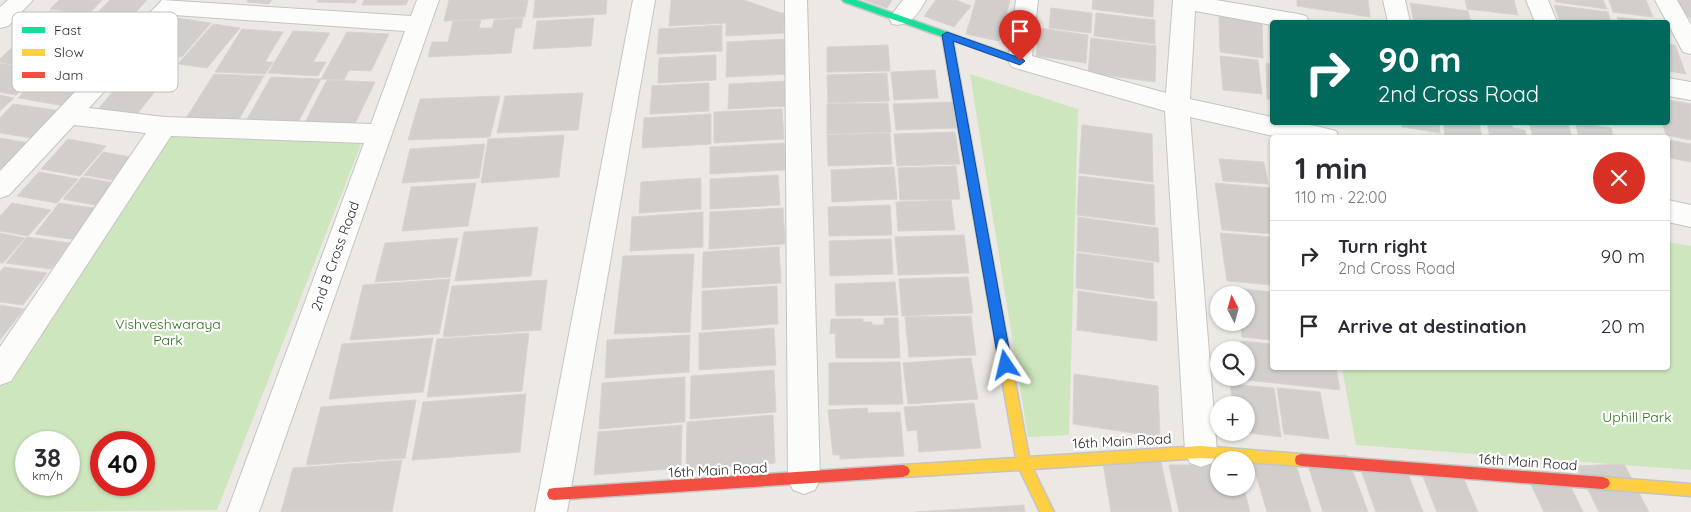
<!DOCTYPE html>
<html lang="en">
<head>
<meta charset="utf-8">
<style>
  body { margin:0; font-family:Quicksand,sans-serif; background:#f7f7f7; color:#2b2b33; height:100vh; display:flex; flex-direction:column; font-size:19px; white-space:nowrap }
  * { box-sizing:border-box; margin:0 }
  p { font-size:16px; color:#7c7c81 }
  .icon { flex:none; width:28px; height:28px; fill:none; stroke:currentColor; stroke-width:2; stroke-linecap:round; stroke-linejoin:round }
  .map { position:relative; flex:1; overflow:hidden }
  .sheet { position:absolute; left:1270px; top:135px; width:400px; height:235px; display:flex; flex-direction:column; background:#fff; border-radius:5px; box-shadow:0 1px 4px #0004 }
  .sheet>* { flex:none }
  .banner { position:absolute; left:1270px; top:20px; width:400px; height:105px; border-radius:5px; box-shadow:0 1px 4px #0004; background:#00695c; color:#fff; overflow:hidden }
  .needle { width:32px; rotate:354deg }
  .tools { position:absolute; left:1210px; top:286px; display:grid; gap:10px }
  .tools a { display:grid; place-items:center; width:45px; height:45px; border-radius:50%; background:#fff; box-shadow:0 1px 4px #0004; font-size:25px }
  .speed { position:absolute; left:15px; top:431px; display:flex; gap:10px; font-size:25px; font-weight:700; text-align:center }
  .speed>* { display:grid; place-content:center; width:65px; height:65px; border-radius:50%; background:#fff; box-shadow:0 1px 4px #0004; line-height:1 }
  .speed small { font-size:12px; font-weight:400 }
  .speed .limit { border:8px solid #d22; background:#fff; color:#111 }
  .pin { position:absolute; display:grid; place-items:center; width:42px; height:42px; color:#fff; margin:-51px -21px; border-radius:50% 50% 50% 0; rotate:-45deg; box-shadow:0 0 5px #0007 }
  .pin .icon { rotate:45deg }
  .me { position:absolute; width:55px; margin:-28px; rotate:350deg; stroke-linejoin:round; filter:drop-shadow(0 0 4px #0008) }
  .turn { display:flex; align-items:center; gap:18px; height:105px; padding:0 25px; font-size:22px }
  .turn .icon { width:65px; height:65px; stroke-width:2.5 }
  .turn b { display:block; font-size:35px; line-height:42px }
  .round { display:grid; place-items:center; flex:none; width:52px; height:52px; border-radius:26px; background:#f7f7f7 }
  .head { display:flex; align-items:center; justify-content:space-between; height:85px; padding:0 25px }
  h1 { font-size:30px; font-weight:800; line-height:38px }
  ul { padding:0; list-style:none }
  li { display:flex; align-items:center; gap:15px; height:70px; padding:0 25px; border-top:1px solid #e1e1e2 }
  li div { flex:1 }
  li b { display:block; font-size:19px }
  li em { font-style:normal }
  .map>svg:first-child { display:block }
  .green { fill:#cee6be; fill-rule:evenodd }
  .building { fill:#d1cecb; stroke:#d7d4d0 }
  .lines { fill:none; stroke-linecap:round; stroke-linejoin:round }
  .street-casing { stroke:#c5c4c5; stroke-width:2 }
  .fast-casing { stroke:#c5c4c5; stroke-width:3 }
  .slow-casing { stroke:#c5c4c5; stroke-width:3 }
  .jam-casing { stroke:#c5c4c5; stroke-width:3 }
  .street { fill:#fcfcfb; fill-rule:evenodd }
  .fast { fill:#16e098; fill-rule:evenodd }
  .slow { fill:#ffcf43; fill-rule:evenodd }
  .jam { fill:#f24e42; fill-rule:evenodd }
  .route { fill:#1a73e8; stroke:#114b97 }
  .labels { text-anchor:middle; stroke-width:4.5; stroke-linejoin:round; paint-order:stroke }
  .street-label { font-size:14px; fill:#2e2e2e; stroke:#fff }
  .park-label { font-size:14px; fill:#2c6e1b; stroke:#fff }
  .key { fill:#fff; stroke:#c0c0c0; stroke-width:1 }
  .key-label { font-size:14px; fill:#2e2e2e }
</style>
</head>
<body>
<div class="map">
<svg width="1691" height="512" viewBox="0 0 1691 512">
  <rect width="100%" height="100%" fill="#ece8e4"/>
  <path class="green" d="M970 74 1078 109 1069 435 1028 437Z
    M169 132 364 137 217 510 0 512V383ZM26 442H69V485H26ZM101 442H144V485H101Z
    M1668 242 1691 246V470L1356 445 1342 368H1668Z"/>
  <path class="building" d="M59 0H102L88 15 50 9Z
    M110 0H147L127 22 94 16Z
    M248 0H272L269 4 247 2Z
    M318 0H357L355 3 317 2Z
    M364 0H408L406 5H362Z
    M449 0H528L525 17 444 21Z
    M535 0H607L606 14 533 18Z
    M671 0H744L781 13 791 12 792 25 784 26V33L726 36V23L669 26Z
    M864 0H892L887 8Z
    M936 0H956L971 6 954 27 924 16Z
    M976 0H1010L999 41 966 34Z
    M1093 0H1154L1153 17 1092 9Z
    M1297 0H1368L1370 17 1297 6Z
    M1465 0H1514L1518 15 1467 9Z
    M1555 0H1603L1607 9 1556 2Z
    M1609 0H1646L1653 17 1613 12Z
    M1691 0V19L1669 1 1672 0Z
    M1410 3 1468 11 1471 22H1414Z
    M1554 5 1608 12 1611 22H1560Z
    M1051 8 1092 13 1091 33 1049 28Z
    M50 11 90 17 66 41 26 34Z
    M1096 13 1155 20V44L1094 36Z
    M1219 16 1262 22 1263 58 1220 52Z
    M1617 17 1659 22H1619Z
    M177 18 211 23 182 57 148 52Z
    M523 18 521 28H515L511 53 428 57 432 42H448L453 21 481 20 479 28H492L494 20Z
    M594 18 591 46 533 49 537 21Z
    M213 24 240 28 207 68 178 64Z
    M722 25V51L657 54 659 29Z
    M1269 25H1272V58L1270 57Z
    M1039 28 1088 35 1086 63 1036 56Z
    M242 29 283 32 265 62H273L265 74 215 72Z
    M293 31 330 33 313 62H326L318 76 268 73Z
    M347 32 389 34 371 71 349 70 344 80 321 79Z
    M25 35 63 42 36 69 0 62V59Z
    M1091 38 1156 46 1155 82 1088 73Z
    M788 39 790 74 726 77 727 42Z
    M1668 44 1675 45 1686 74 1668 71Z
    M888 45 890 71 827 72V47Z
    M145 54 179 58 158 84 124 80Z
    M716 55V80L658 83 659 58Z
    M1220 56 1258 60 1262 94 1223 90Z
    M0 63 40 71 16 95 0 92Z
    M1266 63 1272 64V100L1267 99Z
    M935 70 938 98 894 100 891 72Z
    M42 73 88 80 65 106 18 98Z
    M887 73 889 101 828 103 827 75Z
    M214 74 264 76 235 126 183 123Z
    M271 77 321 79 297 124 246 121Z
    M327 80 375 82 352 130 302 128Z
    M786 81 787 106 728 109 729 84Z
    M709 83V111L650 114 652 86Z
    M119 84 157 89 134 118 95 113Z
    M583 93 578 130 497 133 505 96Z
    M0 95 14 98 0 111Z
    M500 96 490 137 408 140 420 99Z
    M1668 100 1691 104V140L1666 135 1662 122H1668Z
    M953 102 957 128 896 130 893 104Z
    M888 103 891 132 827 134V104Z
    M13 104 62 111 37 139 0 133V118Z
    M782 109 784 139 714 143V112Z
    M711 114V144L642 148 644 118Z
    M1402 122H1439L1440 133 1402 127Z
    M1443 122H1479L1482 138 1445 136Z
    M1487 122H1511L1513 128 1525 130 1527 138H1490Z
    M1529 122H1568L1572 138H1533Z
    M1575 122 1611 128 1614 138H1579Z
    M1082 125 1152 134 1153 182 1079 173Z
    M955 132 960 164 897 166 894 134Z
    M890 133 892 164 828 166 827 135Z
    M564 135 559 177 481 183 488 139Z
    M0 138 29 143 5 169 0 168Z
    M68 139 106 146 80 176 41 169Z
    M1668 140 1691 144V162L1671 158Z
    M784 143 786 170 710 174V147Z
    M485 144 479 178 402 183 410 149Z
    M103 152 131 157 112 180 84 175Z
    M1219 159 1264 162 1268 184 1223 181Z
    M956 166 960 199 900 200 898 168Z
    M894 167 897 199 832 202 831 170Z
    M39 172 78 179 57 203 17 196Z
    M778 175 780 205 710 209V179Z
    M1079 176 1154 185 1155 225 1077 215Z
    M82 177 119 184 100 206 63 199Z
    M701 178V209L639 213 641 182Z
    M476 183 468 226 402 231 411 187Z
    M1215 183 1272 188V234L1222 230Z
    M951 200 955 230 898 231 896 202Z
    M12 203 51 210 28 236 0 231V216Z
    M59 203 101 209 77 240 35 234Z
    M890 205 892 235 829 236 828 207Z
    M783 208 785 244 709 249 710 212Z
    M703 212V247L630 251 632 217Z
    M1078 217 1158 228 1159 262 1077 251Z
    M538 227 531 276 455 281 464 232Z
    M0 233 25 238 3 263H0Z
    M1220 233 1272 237V285L1227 281Z
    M964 235 969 273 898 275 895 237Z
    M27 237 70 243 51 269 6 263Z
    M458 238 450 277 375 282 385 243Z
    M891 239 893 274 830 276 829 241Z
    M779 247 781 283 702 288 703 252Z
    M1077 253 1153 263 1154 299 1076 288Z
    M694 254 690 332 614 334 623 256Z
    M4 267 47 273 23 305 0 302V272Z
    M968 277 973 313 902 316 899 279Z
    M450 279 439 334 350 340 363 285Z
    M547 280 541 330 443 337 452 286Z
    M895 282 898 315 836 316 835 284Z
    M777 286 778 324 702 330V291Z
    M1235 288 1272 292V340L1242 337 1240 322H1246V295H1236Z
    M1078 291 1157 302V341L1077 330Z
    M0 305 24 309 0 340Z
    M971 316 976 355 909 357 905 317Z
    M884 318H898L900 358H836L835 333 830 334 831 319H863V322H872V325H884Z
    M774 328 776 365 699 370V333Z
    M529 333 522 391 427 397 437 339Z
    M690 335 689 372 605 378 607 340Z
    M433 338 423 392 329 399 342 344Z
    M1241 341 1272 344V368H1336L1340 390 1246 380V350H1242Z
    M971 358 978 399 908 404 903 363Z
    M900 362 903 404 829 405V363Z
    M774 370 776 412 690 419 691 376Z
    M1074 374 1158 386 1160 437 1073 424Z
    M685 377V422L599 429 602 383Z
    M1230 384 1274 388 1281 437 1240 432H1246V405H1233Z
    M1277 388 1320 392 1329 439 1284 434Z
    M526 394 520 452 412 460 423 402Z
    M416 400 405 458 306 465 321 407Z
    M974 403 981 448 919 452 917 430 907 431 904 407Z
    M867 408 868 413 900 412 904 456 840 459V455H833L828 410Z
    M773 415 775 463 686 470 687 422Z
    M682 425 681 468 594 475 598 432Z
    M1347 455 1368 512H1323L1305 456Z
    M1293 456 1311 512H1267L1251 458Z
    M402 460 392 512H281L293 468Z
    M1161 462 1172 512H1111L1103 463Z
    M1624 464 1649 512H1599L1576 466Z
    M1169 465H1219V488H1244L1250 512H1179Z
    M1458 465 1478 512H1437L1419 467Z
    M1406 468 1423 512H1376L1361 470Z
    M1564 473 1583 512H1544L1526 474Z
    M1024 505 1025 512H915Z"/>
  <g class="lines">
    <g class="street-casing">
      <path id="street" d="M8 0H33L8 26 0 28V7Z
        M162 0 411 16 417 0H439L259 512H227L364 143 171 136 11 381 0 385V347L146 133 74 125 9 195 0 198V171ZM174 15 405 31 371 124 164 117 89 108Z
        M633 0H655L567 512H535Z
        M785 0H807L820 479 815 490 804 494 793 490 788 479Z
        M903 0H926C918 14 909 28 892 24L889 18Z
        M1016 0H1038L1032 56 1166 93 1173 0H1216L1298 14 1306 16 1309 22H1272V25L1195 11 1190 99 1272 117V122C1295 122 1315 125 1336 131L1339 138H1282L1190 117 1217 452 1212 463 1201 467 1190 463 1185 452 1165 111 1012 67 1008 61Z
        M1383 0H1405L1410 22H1388Z
        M1526 0H1548L1557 22H1535Z
        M1655 0H1677L1691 25V54L1683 52Z
        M1668 78 1691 82V100L1668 96Z
        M1668 200 1691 205V227L1668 222Z"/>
    </g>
    <g class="fast-casing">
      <path id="fast" d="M842 0H856L1023 59 1025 61 1023 63H1017L844 2Z"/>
    </g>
    <g class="slow-casing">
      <path id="slow" d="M997 312 1001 313 1003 317 1029 457 1201 446 1301 454 1306 456 1307 460 1306 464 1301 466 1246 462V460L1201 458 1033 469 1054 512H1040L1020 470 903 477 898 475 896 471 898 467 903 465 1016 458 991 317 993 313Z
        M1603 477 1691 484V496L1603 489 1598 487 1596 483 1598 479Z"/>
    </g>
    <g class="jam-casing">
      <path id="jam" d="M947 32 952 35 1003 317 1001 321 997 322 993 321 991 317 942 35Z
        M1301 454 1603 477 1608 479 1610 483 1608 487 1603 489 1301 466 1296 464 1295 460 1296 456Z
        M903 465 908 467 910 471 908 475 903 477 554 500 549 499 547 494 549 489 554 488Z"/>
    </g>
    <use href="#street" class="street"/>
    <use href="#fast" class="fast"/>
    <use href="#slow" class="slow"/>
    <use href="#jam" class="jam"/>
  </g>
  <path class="route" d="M947 32 1023 59 1025 61 1020 65 953 41 1012 365 1006 371 999 365 942 35Z"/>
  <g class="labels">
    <g class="street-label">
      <text transform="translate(335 256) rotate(-70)" y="5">2nd B Cross Road</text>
      <text transform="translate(1122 441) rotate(-3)" y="5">16th Main Road</text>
      <text transform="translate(1528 462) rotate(4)" y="5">16th Main Road</text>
      <text transform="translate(718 470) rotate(-3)" y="5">16th Main Road</text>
    </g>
    <g class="park-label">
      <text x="168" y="329">Vishveshwaraya<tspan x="168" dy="16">Park</tspan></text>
      <text x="1637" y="422">Uphill Park</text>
    </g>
  </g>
  <rect x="12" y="12" width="166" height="80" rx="8" class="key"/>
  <rect x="22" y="27" width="23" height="6" fill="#16e098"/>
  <rect x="22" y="49" width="23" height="7" fill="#ffcf43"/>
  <rect x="22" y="72" width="23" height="6" fill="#f24e42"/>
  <g class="key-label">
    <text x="54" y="35">Fast</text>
    <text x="54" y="57">Slow</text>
    <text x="54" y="80">Jam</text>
  </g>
</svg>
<div class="tools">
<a><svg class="needle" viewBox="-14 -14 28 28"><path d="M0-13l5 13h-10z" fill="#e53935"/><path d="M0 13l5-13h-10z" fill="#7c7c81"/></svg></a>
<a><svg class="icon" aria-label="search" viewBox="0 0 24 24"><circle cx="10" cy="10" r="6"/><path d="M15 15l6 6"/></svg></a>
<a>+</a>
<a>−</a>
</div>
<div class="speed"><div>38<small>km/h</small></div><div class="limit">40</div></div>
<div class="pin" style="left:1020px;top:61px;background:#d93025"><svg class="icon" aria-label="arrive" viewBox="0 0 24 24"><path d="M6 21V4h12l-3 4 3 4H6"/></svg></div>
<svg class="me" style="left:1006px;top:365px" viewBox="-20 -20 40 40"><path d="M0-17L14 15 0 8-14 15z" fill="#1a73e8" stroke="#fff" stroke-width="4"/></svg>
<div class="banner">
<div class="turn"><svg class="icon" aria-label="right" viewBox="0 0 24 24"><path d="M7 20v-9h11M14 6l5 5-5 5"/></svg><div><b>90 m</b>2nd Cross Road</div></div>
</div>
<section class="sheet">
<div class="head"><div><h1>1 min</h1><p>110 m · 22:00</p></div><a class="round" style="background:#d93025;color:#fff"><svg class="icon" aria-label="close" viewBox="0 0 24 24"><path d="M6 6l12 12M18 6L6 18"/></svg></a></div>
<ul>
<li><svg class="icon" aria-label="right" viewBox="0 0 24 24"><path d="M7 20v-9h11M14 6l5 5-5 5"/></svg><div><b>Turn right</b><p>2nd Cross Road</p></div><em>90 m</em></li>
<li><svg class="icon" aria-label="arrive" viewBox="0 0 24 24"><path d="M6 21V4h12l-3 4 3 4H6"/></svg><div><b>Arrive at destination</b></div><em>20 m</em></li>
</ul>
</section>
</div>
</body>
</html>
